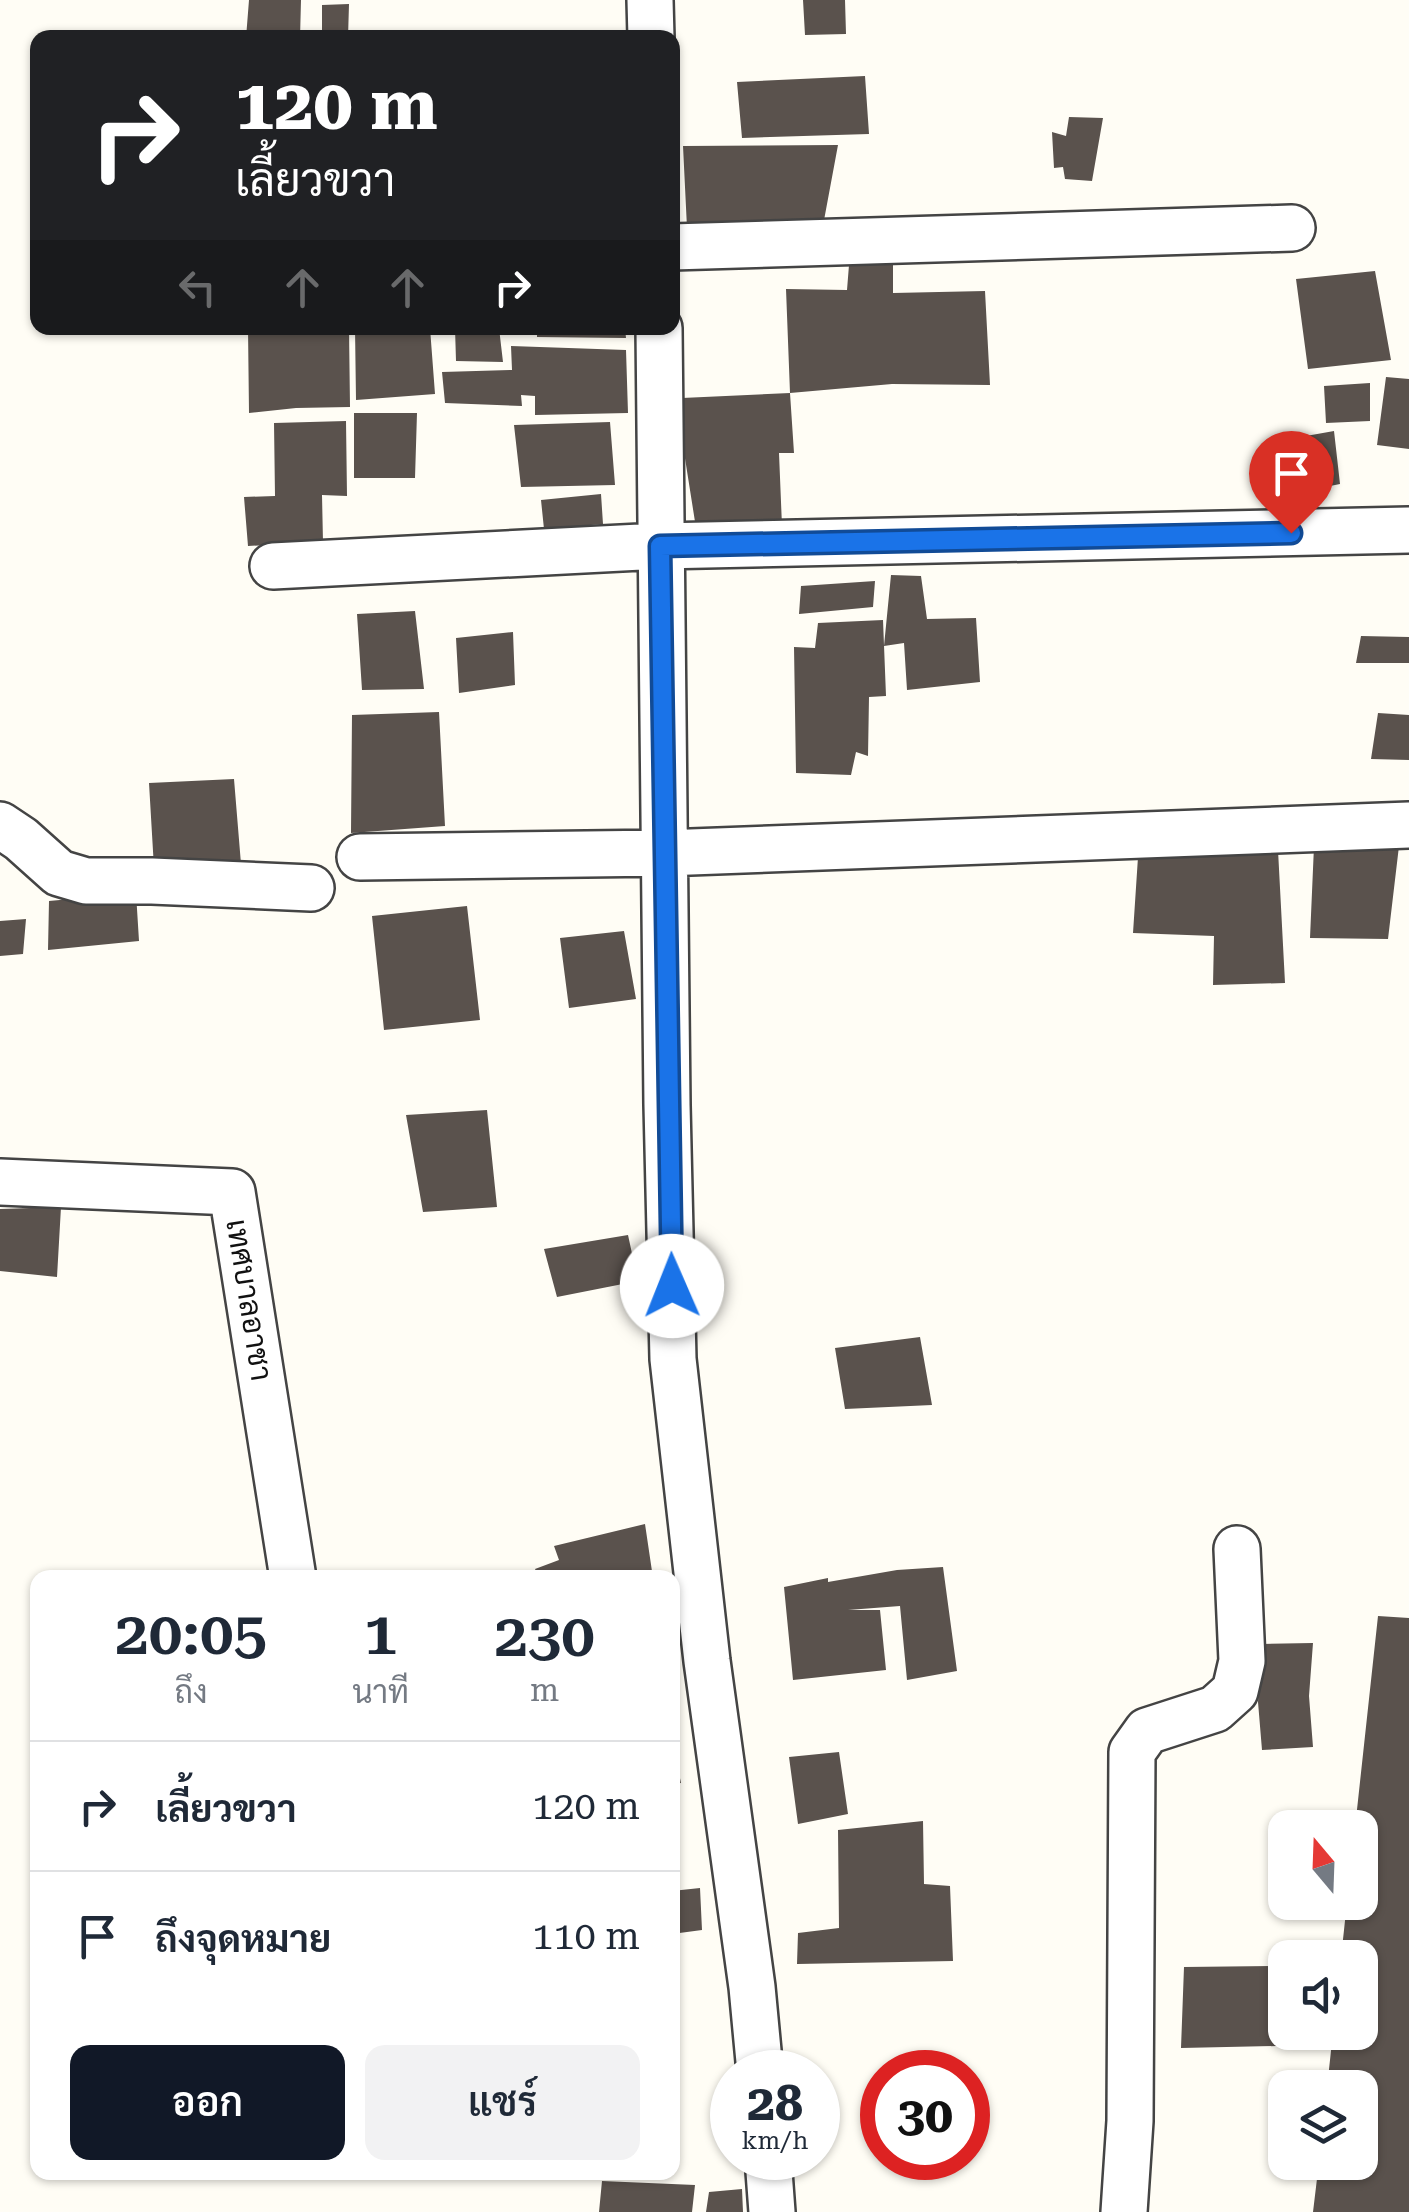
<!DOCTYPE html>
<html lang="th">
<head>
<meta charset="utf-8">
<style>
  body { margin:0; font-family:"Roboto Serif",Sarabun,serif; background:#f2f2f3; color:#1f2937; height:100vh; display:flex; flex-direction:column; font-size:38px; white-space:nowrap }
  * { box-sizing:border-box; margin:0 }
  p { font-size:32px; color:#747a83 }
  .icon { flex:none; width:55px; height:55px; fill:none; stroke:currentColor; stroke-width:2; stroke-linecap:round; stroke-linejoin:round }
  .map { position:relative; flex:1; overflow:hidden }
  .details { position:absolute; left:30px; top:1570px; width:650px; height:610px; display:flex; flex-direction:column; background:#fff; border-radius:20px; box-shadow:0 2px 8px #0004 }
  .details>* { flex:none }
  .hud { position:absolute; left:30px; top:30px; width:650px; height:305px; border-radius:20px; box-shadow:0 2px 8px #0004; background:#202124; color:#fff; overflow:hidden }
  .needle { width:65px; rotate:341deg }
  .controls { position:absolute; left:1268px; top:1810px; display:grid; gap:20px }
  .controls a { display:grid; place-items:center; width:110px; height:110px; border-radius:20px; background:#fff; box-shadow:0 2px 8px #0004; font-size:50px }
  .speed { position:absolute; left:710px; top:2050px; display:flex; gap:20px; font-size:50px; font-weight:700; text-align:center }
  .speed>* { display:grid; place-content:center; width:130px; height:130px; border-radius:50%; background:#fff; box-shadow:0 2px 8px #0004; line-height:1 }
  .speed small { font-size:25px; font-weight:400 }
  .speed .limit { border:15px solid #d22; background:#fff; color:#111 }
  .pin { position:absolute; display:grid; place-items:center; width:85px; height:85px; color:#fff; margin:-102px -42px; border-radius:50% 50% 50% 0; rotate:-45deg; box-shadow:0 0 10px #0007 }
  .pin .icon { rotate:45deg }
  .me { position:absolute; width:110px; margin:-55px; rotate:359deg; stroke-linejoin:round; filter:drop-shadow(0 0 8px #0008) }
  .turn { display:flex; align-items:center; gap:35px; height:210px; padding:0 40px; font-size:45px }
  .turn .icon { width:130px; height:130px; stroke-width:2.5 }
  .turn b { display:block; font-size:70px; line-height:85px }
  .lanes { display:flex; align-items:center; height:95px; padding:0 40px; background:#0003; justify-content:center; gap:50px; direction:ltr }
  .lanes .off { opacity:.35 }
  .eta { display:flex; justify-content:space-evenly; align-items:center; height:170px; text-align:center }
  .eta b { font-size:60px; font-weight:600; line-height:70px }
  .primary-button { display:flex; gap:20px; margin-top:auto; padding:20px 40px }
  .primary-button a { flex:1; height:115px; border-radius:20px; background:#111827; color:#fff; font-size:40px; font-weight:600; line-height:115px; text-align:center }
  .primary-button a+a { background:#f2f2f3; color:#1f2937 }
  ul { padding:0; list-style:none }
  li { display:flex; align-items:center; gap:30px; height:130px; padding:0 40px; border-top:2px solid #e0e1e3 }
  li div { flex:1 }
  li b { display:block; font-size:38px }
  li em { font-style:normal }
  .map>svg:first-child { display:block }
  .building { fill:#5a524d }
  .lines { fill:none; stroke-linecap:round; stroke-linejoin:round }
  .street-casing { stroke:#444; stroke-width:50 }
  .street { stroke:#fff; stroke-width:45 }
  .route-casing { stroke:#114b97; stroke-width:25 }
  .route { stroke:#1a73e8; stroke-width:18 }
  .labels { text-anchor:middle; stroke-width:10; stroke-linejoin:round; paint-order:stroke }
  .street-label { font-size:30px; fill:#111; stroke:#fff }
</style>
</head>
<body>
<div class="map">
<svg width="1409" height="2212" viewBox="0 0 1409 2212">
  <rect width="100%" height="100%" fill="#fffdf5"/>
  <path class="building" d="M249 0H301L300 38H246Z
    M803 0H845L846 34 805 35Z
    M349 4 348 38H322V5Z
    M865 76 869 134 742 138 737 82Z
    M1069 117 1103 118 1092 181 1065 179 1063 167 1054 168 1052 132 1066 136Z
    M838 145 822 231 687 228 683 146Z
    M893 264V293L985 291 990 385 892 384 790 393 786 289 847 290 849 265Z
    M1375 271 1391 360 1308 369 1296 279Z
    M248 328H349L350 407 296 408 249 413Z
    M355 328H430L435 394 356 400Z
    M455 328H499L503 362 456 361Z
    M537 328H625L626 338 537 337Z
    M511 346 626 350 628 413 535 415V396L521 395 522 406 445 403 442 372 512 370Z
    M1386 377 1409 379V449L1377 445Z
    M1370 383V421L1326 423 1324 386Z
    M790 393 794 453H779L782 526 696 528 684 452 682 398Z
    M354 413H417L415 478H354Z
    M346 421 347 496 322 495 323 542 248 546 244 497 275 496 274 423Z
    M610 422 615 485 521 487 514 425Z
    M1334 431 1340 484 1310 490 1306 436Z
    M601 494 603 524 544 529 541 500Z
    M891 575 921 576 927 619 976 618 980 682 907 690 904 643 884 646Z
    M875 581 873 607 799 614 801 586Z
    M415 611 424 689 362 690 357 614Z
    M883 620 886 696 869 697 868 756 856 752 851 775 796 773 794 647 815 648 818 623Z
    M513 632 515 685 459 693 456 638Z
    M1361 636 1409 637V663H1356Z
    M439 712 445 826 351 833 352 715Z
    M1378 713 1409 715V760L1371 759Z
    M234 779 241 864 154 868 149 783Z
    M1314 846H1399L1388 939 1310 938Z
    M1278 850 1285 983 1213 985 1214 936 1133 933 1138 857Z
    M136 893 139 941 48 950 49 901Z
    M467 906 480 1020 384 1030 372 916Z
    M26 919 23 954 0 956V921Z
    M624 931 636 999 569 1008 560 938Z
    M487 1110 497 1207 423 1212 406 1115Z
    M61 1207 57 1277 0 1271V1209Z
    M628 1235 638 1281 557 1297 544 1249Z
    M920 1337 932 1405 845 1409 835 1348Z
    M645 1524 653 1578H539L535 1569 559 1560 554 1546Z
    M943 1567 957 1671 907 1680 900 1606 848 1610H880L886 1670 793 1680 784 1587 828 1578V1582L897 1570Z
    M1378 1616 1409 1618V2212H1313L1319 2162H1360V2088H1327L1333 2032H1360V1958H1341L1347 1902H1360V1828H1355Z
    M1313 1643 1309 1696 1313 1747 1262 1750 1258 1702 1262 1644Z
    M672 1739 681 1783 672 1784Z
    M839 1752 848 1814 798 1824 789 1757Z
    M923 1821 924 1884 950 1886 953 1961 797 1964 798 1933 839 1928 838 1830Z
    M700 1888 702 1930 672 1934V1891Z
    M1279 1966 1276 2046 1181 2048 1184 1967Z
    M602 2181 695 2185 692 2212H599Z
    M742 2189 743 2212H706L709 2192Z"/>
  <g class="lines">
    <g class="street-casing">
      <path id="street" d="M650 0 651 38
        M672 247 1292 228
        M659 328 667 1105 673 1359 707 1661 752 1987 760 2072
        M273 566 660 546 1409 530
        M0 825 21 839 59 873 86 881H152L311 888
        M360 857 664 853 1409 825
        M0 1182 232 1192 293 1578
        M768 2158 772 2212
        M1124 2212 1130 2121 1132 1752 1147 1731 1215 1709 1235 1691 1242 1661 1237 1549"/>
    </g>
    <use href="#street" class="street"/>
  </g>
  <g class="lines">
    <g class="route-casing">
      <path id="route" d="M672 1286 660 546 1291 533"/>
    </g>
    <use href="#route" class="route"/>
  </g>
  <g class="labels">
    <g class="street-label">
      <text transform="translate(249 1300) rotate(81)" y="10">เทศบาลอาชา</text>
    </g>
  </g>
</svg>
<div class="controls">
<a><svg class="needle" viewBox="-14 -14 28 28"><path d="M0-13l5 13h-10z" fill="#e53935"/><path d="M0 13l5-13h-10z" fill="#747a83"/></svg></a>
<a><svg class="icon" aria-label="sound" viewBox="0 0 24 24"><path d="M4 9h4l5-4v14l-5-4H4zM17 9q2 3 0 6"/></svg></a>
<a><svg class="icon" aria-label="layers" viewBox="0 0 24 24"><path d="M12 4l9 5-9 5-9-5zM3 14l9 5 9-5"/></svg></a>
</div>
<div class="speed"><div>28<small>km/h</small></div><div class="limit">30</div></div>
<div class="pin" style="left:1291px;top:533px;background:#d93025"><svg class="icon" aria-label="arrive" viewBox="0 0 24 24"><path d="M6 21V4h12l-3 4 3 4H6"/></svg></div>
<svg class="me" style="left:672px;top:1286px" viewBox="-20 -20 40 40"><circle r="19" fill="#fff"/><path d="M0-13L10 11 0 6-10 11z" fill="#1a73e8"/></svg>
<div class="hud">
<div class="turn"><svg class="icon" aria-label="right" viewBox="0 0 24 24"><path d="M7 20v-9h11M14 6l5 5-5 5"/></svg><div><b>120 m</b>เลี้ยวขวา</div></div>
<div class="lanes"><svg class="icon off" aria-label="left" viewBox="0 0 24 24"><path d="M17 20v-9H6M10 6l-5 5 5 5"/></svg><svg class="icon off" aria-label="ahead" viewBox="0 0 24 24"><path d="M12 20V5M6 11l6-6 6 6"/></svg><svg class="icon off" aria-label="ahead" viewBox="0 0 24 24"><path d="M12 20V5M6 11l6-6 6 6"/></svg><svg class="icon" aria-label="right" viewBox="0 0 24 24"><path d="M7 20v-9h11M14 6l5 5-5 5"/></svg></div>
</div>
<section class="details">
<div class="eta">
<div><b>20:05</b><p>ถึง</p></div>
<div><b>1</b><p>นาที</p></div>
<div><b>230</b><p>m</p></div>
</div>
<ul>
<li><svg class="icon" aria-label="right" viewBox="0 0 24 24"><path d="M7 20v-9h11M14 6l5 5-5 5"/></svg><div><b>เลี้ยวขวา</b></div><em>120 m</em></li>
<li><svg class="icon" aria-label="arrive" viewBox="0 0 24 24"><path d="M6 21V4h12l-3 4 3 4H6"/></svg><div><b>ถึงจุดหมาย</b></div><em>110 m</em></li>
</ul>
<div class="primary-button"><a>ออก</a><a>แชร์</a></div>
</section>
</div>
</body>
</html>
